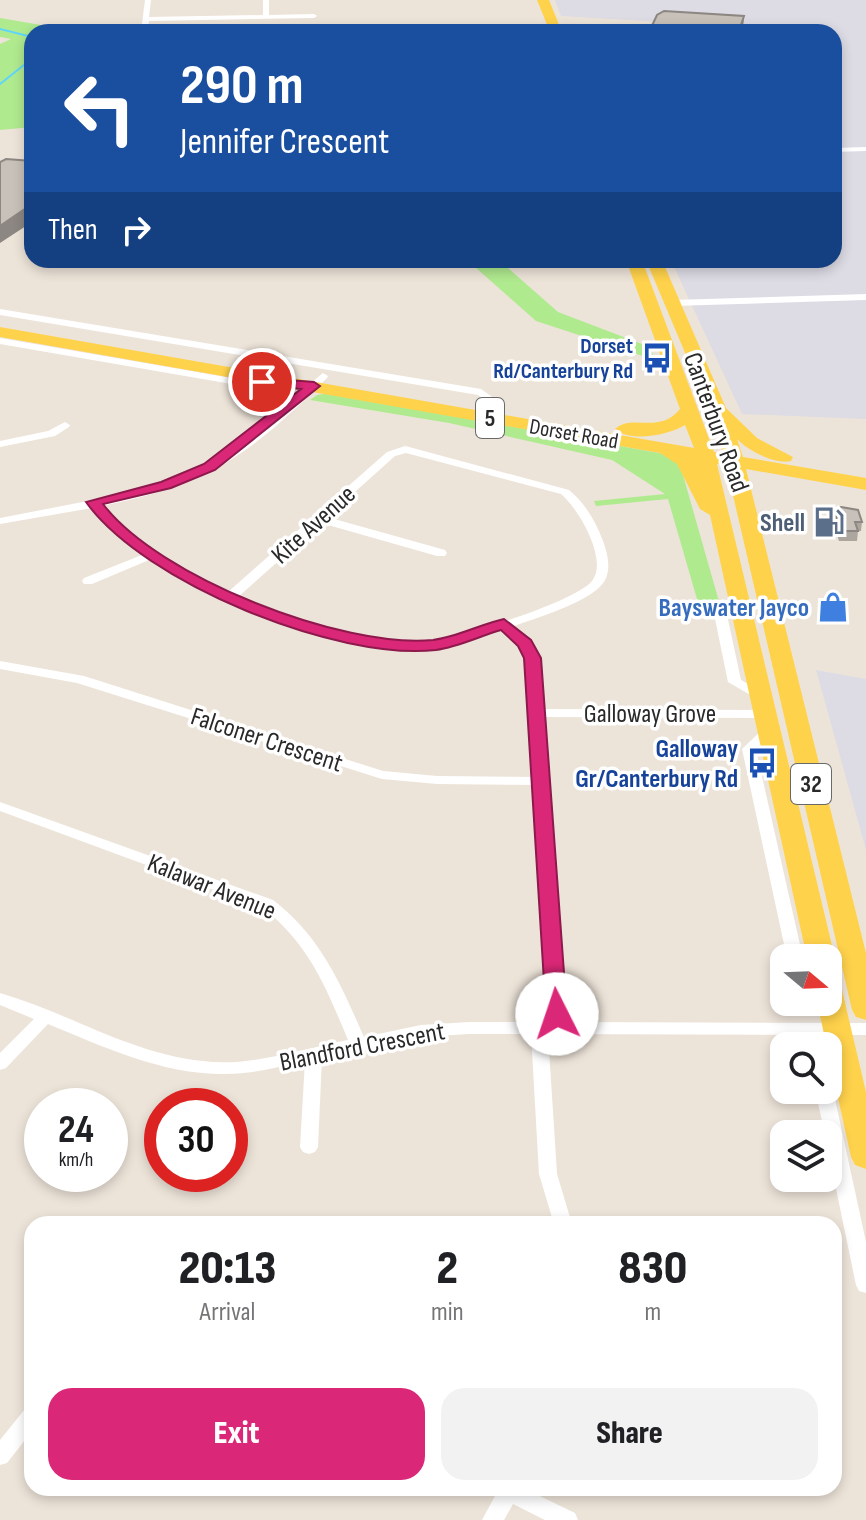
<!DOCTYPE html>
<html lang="en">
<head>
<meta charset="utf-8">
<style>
  body { margin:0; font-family:"Sofia Sans Condensed",sans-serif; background:#f2f2f2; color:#202124; height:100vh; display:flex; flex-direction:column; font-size:30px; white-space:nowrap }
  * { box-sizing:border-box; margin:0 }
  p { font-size:26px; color:#757577 }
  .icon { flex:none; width:44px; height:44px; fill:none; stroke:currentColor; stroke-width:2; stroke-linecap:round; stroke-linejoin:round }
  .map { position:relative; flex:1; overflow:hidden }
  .panel { position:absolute; left:24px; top:1216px; width:818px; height:280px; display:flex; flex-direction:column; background:#fff; border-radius:24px; box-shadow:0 4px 12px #0003 }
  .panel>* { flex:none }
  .banner { position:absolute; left:24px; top:24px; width:818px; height:244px; border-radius:24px; box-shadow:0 4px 12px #0003; background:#1a4fa0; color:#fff; overflow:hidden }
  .needle { width:52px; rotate:109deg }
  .buttons { position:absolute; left:770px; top:944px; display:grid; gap:16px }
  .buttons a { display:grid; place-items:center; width:72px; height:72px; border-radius:16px; background:#fff; box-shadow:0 4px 12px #0003; font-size:40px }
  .speed { position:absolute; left:24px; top:1088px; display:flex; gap:16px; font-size:40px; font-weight:700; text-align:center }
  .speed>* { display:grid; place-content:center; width:104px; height:104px; border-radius:50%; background:#fff; box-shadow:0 4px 12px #0003; line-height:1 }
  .speed small { font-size:20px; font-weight:400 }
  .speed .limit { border:12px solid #d22; background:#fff; color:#111 }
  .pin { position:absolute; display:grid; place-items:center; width:68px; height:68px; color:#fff; margin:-34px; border:4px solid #fff; border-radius:50%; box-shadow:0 2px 8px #0007 }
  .me { position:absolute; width:88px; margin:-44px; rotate:356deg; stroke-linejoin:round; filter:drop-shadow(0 0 6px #0008) }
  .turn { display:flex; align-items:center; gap:28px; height:168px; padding:0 24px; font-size:36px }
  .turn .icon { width:104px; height:104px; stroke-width:2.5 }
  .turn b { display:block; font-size:56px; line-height:68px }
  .then { display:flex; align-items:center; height:76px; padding:0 24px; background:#0003; gap:16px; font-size:30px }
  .eta { display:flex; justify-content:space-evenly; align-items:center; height:136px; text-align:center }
  .eta b { font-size:48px; font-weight:800; line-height:56px }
  .action { display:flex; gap:16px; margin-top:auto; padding:16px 24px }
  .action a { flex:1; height:92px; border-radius:24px; background:#db2777; color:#fff; font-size:32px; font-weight:800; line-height:92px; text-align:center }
  .action a+a { background:#f2f2f2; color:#202124 }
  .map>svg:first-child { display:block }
  .industrial { fill:#dddbe4 }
  .green { fill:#b0ea8f }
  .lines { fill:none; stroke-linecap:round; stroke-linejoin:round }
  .stream { stroke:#60d5fb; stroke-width:2 }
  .minor { fill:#fff; fill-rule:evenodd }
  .primary { fill:#ffd24c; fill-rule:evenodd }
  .wall { fill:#aca69f }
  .shaded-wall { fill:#8c8782 }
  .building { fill:#c8c1b9; stroke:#8c8782; stroke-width:2 }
  .route { fill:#db2777; stroke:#8e194d; stroke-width:2 }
  .labels { text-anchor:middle; stroke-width:7; stroke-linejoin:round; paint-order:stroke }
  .far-transit-label { font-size:22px; font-weight:bold; fill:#164399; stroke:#fff; text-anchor:end }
  .far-street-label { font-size:22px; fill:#292929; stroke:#fff }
  .shield { fill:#fff; stroke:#696969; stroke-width:2 }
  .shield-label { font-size:24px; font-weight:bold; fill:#292929 }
  .street-label { font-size:26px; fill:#292929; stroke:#fff }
  .service-label { font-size:26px; font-weight:bold; fill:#4e5e75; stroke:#fff; text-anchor:end }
  .shop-label { font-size:26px; font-weight:bold; fill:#366cbe; stroke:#fff; text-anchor:end }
  .transit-label { font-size:26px; font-weight:bold; fill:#164399; stroke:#fff; text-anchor:end }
</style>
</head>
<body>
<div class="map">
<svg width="866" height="1520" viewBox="0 0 866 1520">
  <rect width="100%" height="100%" fill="#ede4d9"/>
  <path class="industrial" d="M555 0H866V419L742 414 671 260H834V32L561 16Z
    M816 670 866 679V850Z"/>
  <path class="green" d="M0 18 47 26 57 32H32V127L0 130V44L11 39 0 37Z
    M467 260H499L558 312 650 347 655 360 536 321Z
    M328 393 670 455 681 468 720 605 699 606 668 499 596 506 594 501 665 494 612 460 449 423 310 400 317 395Z"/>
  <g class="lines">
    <path class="stream" d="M0 29 32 37
      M0 84 24 65 32 53"/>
    <path class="minor" d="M145 0H151L149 17 263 15V0H269V15L314 14 317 16 314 18 149 21 147 32H141Z
      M866 147V151L834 152V148Z
      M866 294V300L672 306 667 303 672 300Z
      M0 309 481 389 505 406 504 408H496L478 395 0 315Z
      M0 338 243 380 273 378 278 381 273 384 243 386 0 344Z
      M323 373 328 376 327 378C290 415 247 456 198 477 168 491 135 499 102 506 137 545 181 570 228 592L387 452 405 446 409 447 569 490C585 503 596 522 603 541 607 552 611 566 606 578 598 600 536 618 514 626 546 657 540 668 543 709L763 710 770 714 763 718 544 717 566 1022 866 1023V1035L548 1034 557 1174 572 1224H554L539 1174 531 1034H469L421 1037 322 1057 318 1147 315 1152 309 1154 303 1152 300 1147 305 1061C285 1065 265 1071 244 1073 174 1080 111 1050 48 1024L6 1068 0 1070V1053L34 1019 0 1005V993C69 1013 131 1054 203 1061 251 1067 302 1049 348 1040 326 987 309 944 263 908L0 811V802L273 900C321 937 340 983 364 1037L421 1025 469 1022H549L535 785 437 784 382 779 77 683 0 669V661L84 676 383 771 437 776 534 777 526 658 520 646 503 630 458 643 421 650 385 648 341 640 288 625 224 602 149 560 92 584H84L82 581 84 578 142 555 112 532 92 508 0 524V518L124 494 193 472 241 441ZM406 453 561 494C578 508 609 560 592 581 574 603 450 641 421 642 360 644 293 622 238 597L321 523 437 556H445L447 553 445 550 327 517 395 456Z
      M65 422 70 425 69 427 55 436 0 447V441L48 431Z
      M737 596 743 600 727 615 741 680 764 693 766 696 764 699 759 700 728 682 714 614 733 597Z
      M768 728 775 732 756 750 803 958H787L742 749 763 729Z
      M841 1047 847 1049 849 1053 834 1081 828 1083V1061L835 1049Z
      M828 1085 833 1090 866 1242V1293L859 1291 856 1285 828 1150V1134H825L815 1090H828Z
      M32 1406V1431L7 1463 0 1465V1440L25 1409Z
      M490 1488H523L575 1513 578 1520H545L513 1504 504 1520H482L495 1496Z"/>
    <path class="primary" d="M537 0H549L562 32H550Z
      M626 260H642L714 452 723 453 707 405 646 260H662L726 408 757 438 793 457 791 461C775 465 747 450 737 439L743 457 866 478V490L746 469 866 953V1020L856 1017 852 1010 726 465 717 464 835 958 828 965V958H807L710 515 700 509 677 464 660 453 0 337V327L694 448 685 425C669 435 630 443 615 429 632 413 659 435 680 409Z
      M828 980 838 983 842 990 866 1092V1169L855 1165 851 1157 817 1002H828Z"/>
  </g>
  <path class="wall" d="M744 16 742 32H649Z
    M834 510 862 522 861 531H858L857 541H839L832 520Z"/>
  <path class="shaded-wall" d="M744 16 743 29 742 32H740Z
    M32 204V222L0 243V226Z"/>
  <path class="building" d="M664 11 744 16 740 28 734 27 732 32H649L657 15Z
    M473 28 474 32H369Z
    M6 159 32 161V204L0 226V162Z
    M841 507 858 510 862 522H855L858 531H841L834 510Z"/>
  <path class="route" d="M262 378 314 382 320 386 215 470 171 488 103 504C158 577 343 649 433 640 457 637 481 624 504 619L531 640 541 658 567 1014 564 1020 557 1022 546 1014 524 658 518 646 501 630C480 636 458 647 436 650 337 661 144 583 86 502L161 482 204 464 301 389 257 385V379Z"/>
  <defs>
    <g id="bus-bare" transform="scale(2.4)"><path d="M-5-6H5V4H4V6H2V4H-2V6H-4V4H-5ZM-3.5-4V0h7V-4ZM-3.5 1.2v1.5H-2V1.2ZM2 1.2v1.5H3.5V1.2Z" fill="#1a4fb4" stroke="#fff" stroke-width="2.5" paint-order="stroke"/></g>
    <g id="fuel-bare" transform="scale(2.4)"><path d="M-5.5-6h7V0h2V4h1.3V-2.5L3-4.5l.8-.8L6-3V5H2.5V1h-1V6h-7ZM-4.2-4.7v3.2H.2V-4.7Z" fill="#5c6f8a" stroke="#fff" stroke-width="2.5" paint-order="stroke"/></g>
    <g id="shop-bare" transform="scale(2.4)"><path d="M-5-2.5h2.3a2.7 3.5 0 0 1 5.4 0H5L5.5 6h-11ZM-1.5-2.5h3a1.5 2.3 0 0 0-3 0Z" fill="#3f7fe0" stroke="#fff" stroke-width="2.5" paint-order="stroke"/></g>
  </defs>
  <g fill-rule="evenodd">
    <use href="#bus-bare" x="657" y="358"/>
    <use href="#fuel-bare" x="829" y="522"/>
    <use href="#shop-bare" x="833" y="607"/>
    <use href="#bus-bare" x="762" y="763"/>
  </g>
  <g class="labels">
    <g class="far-transit-label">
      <text x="633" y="353">Dorset<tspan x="633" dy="25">Rd/Canterbury Rd</tspan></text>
    </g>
    <g class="far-street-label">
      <text transform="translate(574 433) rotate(10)" y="8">Dorset Road</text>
    </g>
    <g class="shield">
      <rect x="476" y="398" width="28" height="40" rx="6"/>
      <rect x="791" y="764" width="40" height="40" rx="6"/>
    </g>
    <g class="shield-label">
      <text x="490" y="426">5</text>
      <text x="811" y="792">32</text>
    </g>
    <g class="street-label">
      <text transform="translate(717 422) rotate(70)" y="9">Canterbury Road</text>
      <text transform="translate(313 524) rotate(-42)" y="9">Kite Avenue</text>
      <text x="650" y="722">Galloway Grove</text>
      <text transform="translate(267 739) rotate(18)" y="9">Falconer Crescent</text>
      <text transform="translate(212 886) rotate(22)" y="9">Kalawar Avenue</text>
      <text transform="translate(362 1046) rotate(-11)" y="9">Blandford Crescent</text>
    </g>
    <g class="service-label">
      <text x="805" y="531">Shell</text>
    </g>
    <g class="shop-label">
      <text x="809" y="616">Bayswater Jayco</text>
    </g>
    <g class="transit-label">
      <text x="738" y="757">Galloway<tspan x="738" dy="30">Gr/Canterbury Rd</tspan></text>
    </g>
  </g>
</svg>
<div class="buttons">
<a><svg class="needle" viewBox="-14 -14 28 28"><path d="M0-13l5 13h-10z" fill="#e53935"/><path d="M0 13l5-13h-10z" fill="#757577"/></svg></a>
<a><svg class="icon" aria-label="search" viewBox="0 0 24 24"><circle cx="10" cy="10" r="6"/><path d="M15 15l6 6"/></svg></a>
<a><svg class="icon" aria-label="layers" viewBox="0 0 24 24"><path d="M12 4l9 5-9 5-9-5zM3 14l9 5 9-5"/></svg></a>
</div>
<div class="speed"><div>24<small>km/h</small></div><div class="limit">30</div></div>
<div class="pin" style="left:262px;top:382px;background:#d93025"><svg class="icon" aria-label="arrive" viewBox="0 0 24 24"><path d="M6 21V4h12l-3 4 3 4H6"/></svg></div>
<svg class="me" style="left:557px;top:1014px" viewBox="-20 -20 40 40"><circle r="19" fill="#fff"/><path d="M0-13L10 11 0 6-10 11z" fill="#db2777"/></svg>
<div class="banner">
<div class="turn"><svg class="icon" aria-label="left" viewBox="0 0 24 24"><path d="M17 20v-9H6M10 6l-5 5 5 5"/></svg><div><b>290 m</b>Jennifer Crescent</div></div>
<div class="then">Then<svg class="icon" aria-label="right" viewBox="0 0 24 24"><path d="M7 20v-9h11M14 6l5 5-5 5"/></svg></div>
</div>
<section class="panel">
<div class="eta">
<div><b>20:13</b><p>Arrival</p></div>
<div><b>2</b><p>min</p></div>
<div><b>830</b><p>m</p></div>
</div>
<div class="action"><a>Exit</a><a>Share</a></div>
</section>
</div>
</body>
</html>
